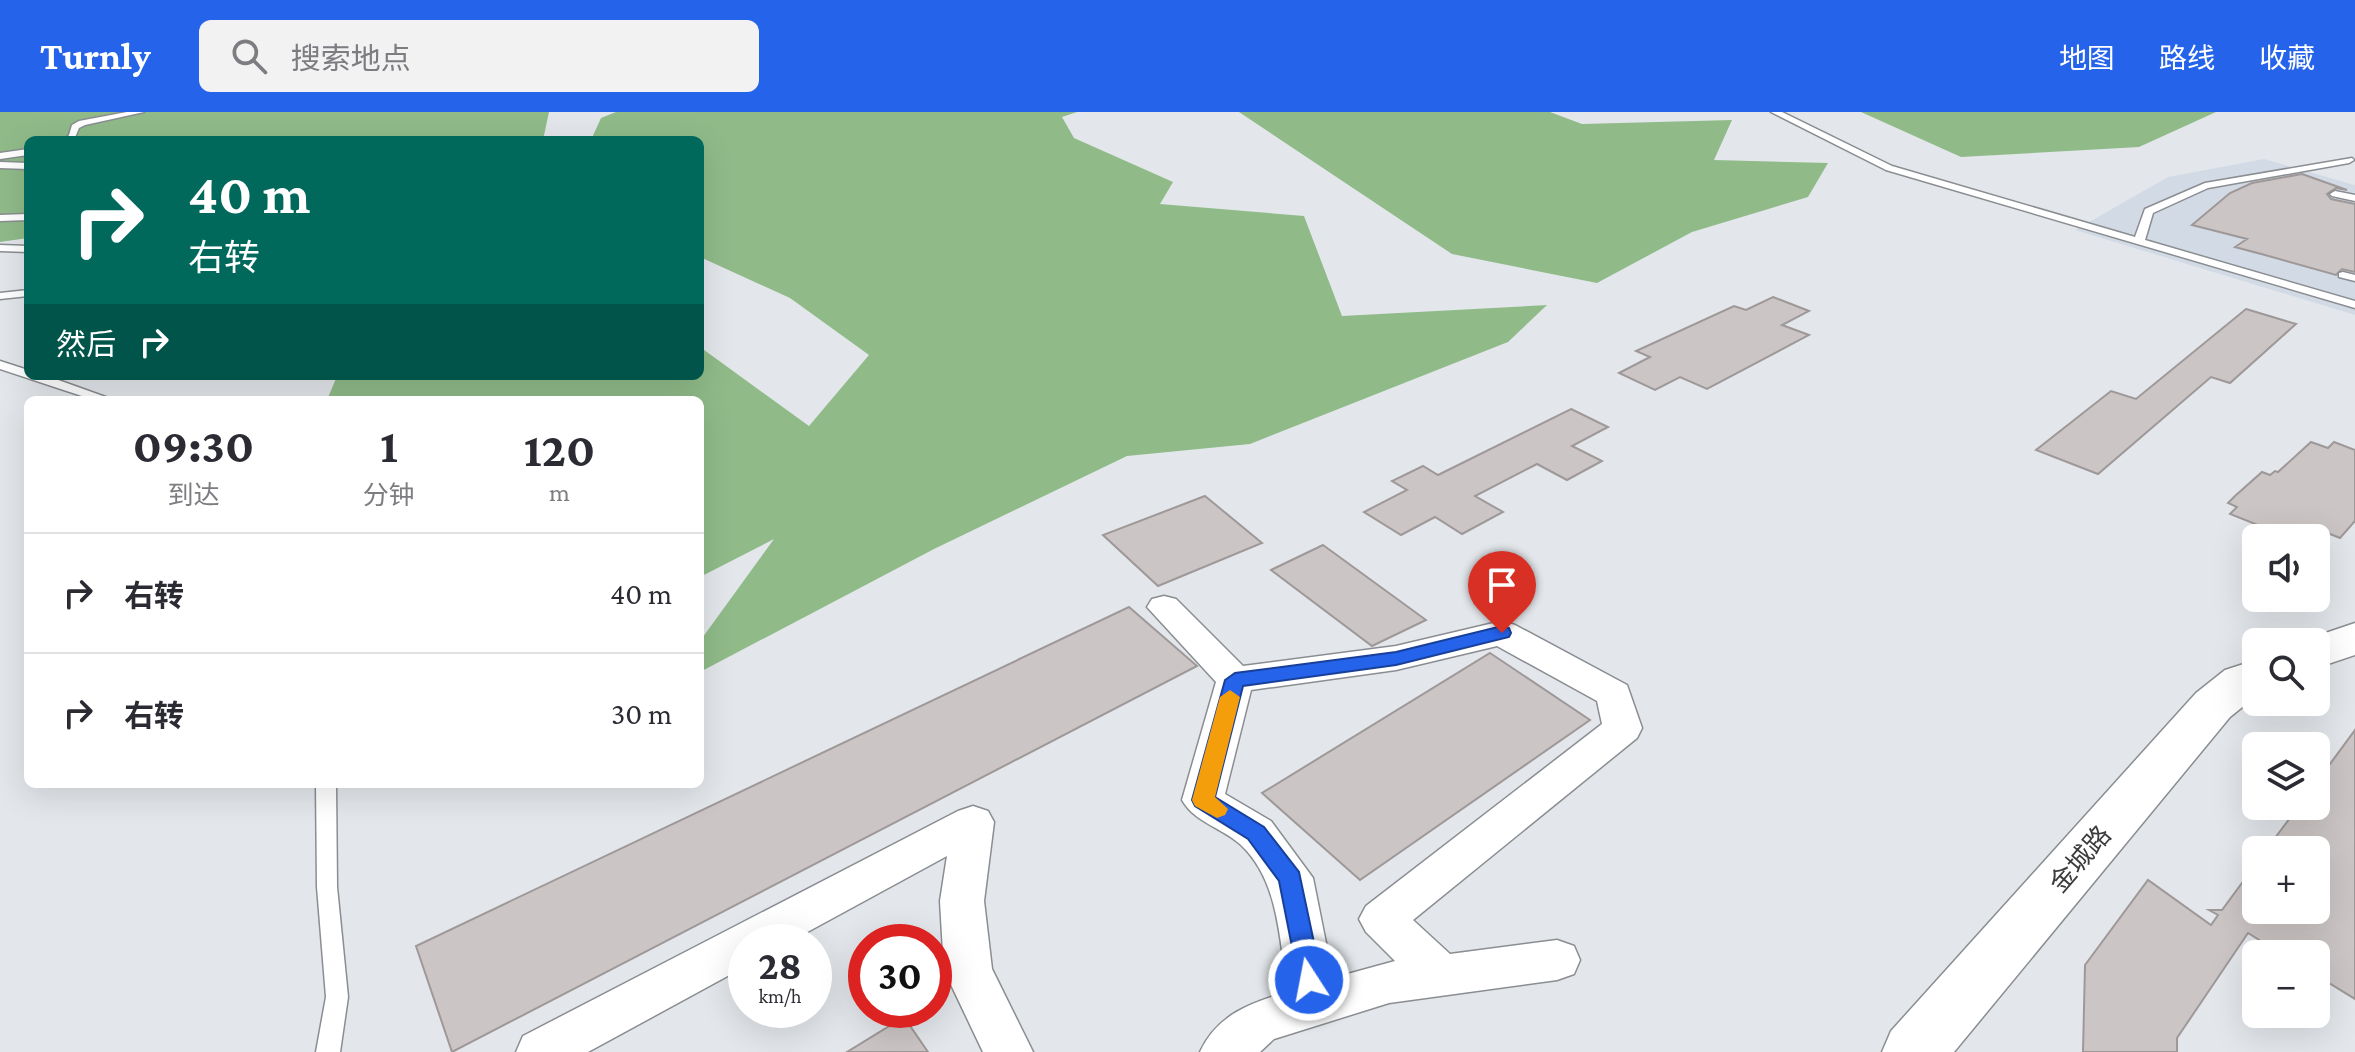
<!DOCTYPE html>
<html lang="zh">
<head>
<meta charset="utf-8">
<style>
  body { margin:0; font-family:"Crimson Pro","Noto Sans SC",serif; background:#f2f2f3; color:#2b2b33; height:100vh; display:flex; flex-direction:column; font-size:30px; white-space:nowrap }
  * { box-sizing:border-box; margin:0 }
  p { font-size:26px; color:#7c7c81 }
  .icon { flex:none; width:44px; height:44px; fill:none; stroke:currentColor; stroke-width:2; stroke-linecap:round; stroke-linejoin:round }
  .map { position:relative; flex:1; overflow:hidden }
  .details { position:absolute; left:24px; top:284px; width:680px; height:392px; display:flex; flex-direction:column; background:#fff; border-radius:12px; box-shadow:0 8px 32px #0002 }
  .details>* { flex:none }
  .hud { position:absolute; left:24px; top:24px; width:680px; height:244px; border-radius:12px; box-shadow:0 8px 32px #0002; background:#00695c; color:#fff; overflow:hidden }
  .fabs { position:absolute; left:2242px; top:412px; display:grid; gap:16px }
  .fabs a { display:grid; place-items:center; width:88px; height:88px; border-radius:12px; background:#fff; box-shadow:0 8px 32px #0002; font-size:40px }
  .speed { position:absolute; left:728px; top:812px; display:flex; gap:16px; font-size:40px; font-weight:700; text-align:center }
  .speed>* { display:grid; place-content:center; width:104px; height:104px; border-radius:50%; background:#fff; box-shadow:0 8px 32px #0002; line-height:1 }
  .speed small { font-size:20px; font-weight:400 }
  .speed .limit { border:12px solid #d22; background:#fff; color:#111 }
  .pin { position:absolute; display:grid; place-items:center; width:68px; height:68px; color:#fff; margin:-82px -34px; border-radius:50% 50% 50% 0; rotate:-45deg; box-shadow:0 0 8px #0007 }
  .pin .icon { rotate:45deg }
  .me { position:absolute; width:88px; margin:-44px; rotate:349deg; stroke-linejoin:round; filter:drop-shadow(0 0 6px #0008) }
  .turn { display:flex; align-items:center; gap:28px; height:168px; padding:0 32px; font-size:36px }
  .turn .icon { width:104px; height:104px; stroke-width:2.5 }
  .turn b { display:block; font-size:56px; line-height:68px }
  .then { display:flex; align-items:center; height:76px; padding:0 32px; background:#0003; gap:16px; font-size:30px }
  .eta { display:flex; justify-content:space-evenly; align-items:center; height:136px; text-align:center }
  .eta b { font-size:48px; font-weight:700; line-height:56px }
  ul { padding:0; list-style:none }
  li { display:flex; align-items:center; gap:24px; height:120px; padding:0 32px; border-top:2px solid #e1e1e2 }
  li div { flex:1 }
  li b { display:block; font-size:30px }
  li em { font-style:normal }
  header { display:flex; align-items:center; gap:48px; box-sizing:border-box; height:112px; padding:0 40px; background:#2563eb; color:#fff }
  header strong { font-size:38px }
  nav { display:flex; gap:44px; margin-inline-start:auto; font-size:28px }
  .search { width:560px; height:72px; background:#f2f2f3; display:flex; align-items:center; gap:20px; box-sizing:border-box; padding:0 28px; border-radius:12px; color:#7c7c81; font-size:30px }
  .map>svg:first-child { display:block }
  .built { fill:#d2dbe5 }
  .forest { fill:#90bb89 }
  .building { fill:#ccc5c5; stroke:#9e9898; stroke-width:2 }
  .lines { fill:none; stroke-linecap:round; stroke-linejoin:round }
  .lane-casing { stroke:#8a8d91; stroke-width:3 }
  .street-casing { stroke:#8a8d91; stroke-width:3 }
  .secondary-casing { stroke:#8a8d91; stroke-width:3 }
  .lane { fill:#fff; fill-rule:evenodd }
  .street { fill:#fff; fill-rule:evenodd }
  .secondary { fill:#fff; fill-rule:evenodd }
  .route { fill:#2563eb; stroke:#184099; stroke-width:2 }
  .slow { fill:#f59e0b }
  .labels { text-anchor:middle; stroke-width:6; stroke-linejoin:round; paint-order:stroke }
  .near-street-label { font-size:26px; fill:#3b3c3e; stroke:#fff }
</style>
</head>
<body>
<header>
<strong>Turnly</strong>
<div class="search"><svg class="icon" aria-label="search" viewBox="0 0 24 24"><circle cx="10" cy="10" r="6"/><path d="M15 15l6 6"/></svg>搜索地点</div>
<nav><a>地图</a><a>路线</a><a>收藏</a></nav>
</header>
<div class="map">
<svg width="2355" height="940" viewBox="0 0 2355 940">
  <rect width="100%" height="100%" fill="#e3e7eb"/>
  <path class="built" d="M2264 47 2355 73V203L2075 118 2168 65Z"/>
  <path class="forest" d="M0 0H549L543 28H28V126L0 130Z
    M616 0H1077L1062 5 1074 26 1173 70 1160 92 1304 104 1342 204 1547 193 1508 230 1250 332 1127 344 934 437 700 560V529L774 427 700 465V288H327L337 264H700V235L809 314 869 243 790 186 700 145V28H591L601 6Z
    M1239 0H1550L1582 12 1732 8 1714 48 1828 51 1808 85 1692 120 1597 171 1452 142Z
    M1861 0H2216L2139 35 1961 45Z"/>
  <path class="building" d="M2302 62 2347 78 2336 76 2327 82 2331 87 2355 92V160L2342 157 2336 163 2265 143 2235 135 2247 127 2192 113 2230 81 2252 71Z
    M1773 185 1809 199 1782 213 1809 223 1707 277 1680 265 1655 278 1619 261 1650 245 1636 239 1734 194 1746 198Z
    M2246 197 2296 212 2230 271 2211 265 2098 362 2036 338 2111 279 2136 287Z
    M1571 297 1608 315 1572 334 1602 349 1567 368 1537 352 1475 384 1503 400 1462 422 1435 405 1401 423 1364 400 1407 378 1392 369 1423 354 1438 363Z
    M2311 330 2328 336 2334 330 2355 338V409L2340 426 2325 420 2319 426H2290L2230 402 2237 395 2228 391 2235 384 2262 360 2270 363 2275 359 2278 360Z
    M1205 384 1262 431 1158 474 1103 423Z
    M1323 433 1426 508 1372 534 1271 458Z
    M1129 495 1197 554 452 940 416 834Z
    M1490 541 1590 608 1360 768 1262 681Z
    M2355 618V887L2316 863V842H2282L2248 821 2177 926V940H2083L2085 853 2148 768 2211 813 2218 803 2209 798H2222L2256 752V798H2316V738H2266L2299 694H2316V671Z
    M904 905 928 940H847Z"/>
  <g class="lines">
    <g class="lane-casing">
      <path id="lane" d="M127 0H144L85 13 79 16 74 28H64L69 23 72 13 79 9Z
        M1771 0H1782L1892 54 2135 125 2145 97 2205 71 2352 46 2354 48 2349 51 2208 76 2153 101 2145 128 2355 189V196L1886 58Z
        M28 37V43L0 47V41Z
        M0 50 28 51V57L0 56Z
        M2335 79 2355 83V89L2332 84 2330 82Z
        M28 102V108L0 109V103Z
        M0 133 28 134V140L0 139Z
        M2343 160 2355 163V169L2339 165V161Z
        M28 178V184L0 187V181Z
        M0 249 28 258V264H47L114 288H94L0 257Z
        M316 672H336L337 775 348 885 340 940H316L326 885 317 775Z"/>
    </g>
    <g class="street-casing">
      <path id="street" d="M1164 484 1176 487 1243 554 1396 534 1502 509 1515 513 1627 573 1642 616 1637 626 1413 808 1450 842 1557 828 1574 834 1580 848 1574 862 1557 868 1389 891 1274 927 1260 940H1200C1217 903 1251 890 1288 880 1279 829 1280 770 1241 733 1223 716 1195 711 1182 688L1216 570 1147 495 1152 487ZM1497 534 1597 589 1602 612 1366 794 1359 807 1366 820 1395 849 1333 866 1313 766 1271 709 1225 682 1251 578 1396 558Z
        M973 694 988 699 994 710 984 789 992 857 1033 940H983L944 858 940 789 947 744 789 830H746V854L588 940H516L523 924 958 699Z"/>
    </g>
    <g class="secondary-casing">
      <path id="secondary" d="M2355 511V543L2316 556V530H2299Z
        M2256 548V584L2230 605 1954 940H1882L1891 919 2196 581 2225 558Z"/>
    </g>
    <use href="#lane" class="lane"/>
    <use href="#street" class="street"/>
    <use href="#secondary" class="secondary"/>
  </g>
  <path class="route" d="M1502 514 1509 516 1511 521 1509 525 1396 553 1243 574 1215 685 1264 715 1299 760 1322 868 1318 875 1309 879 1300 875 1279 769 1248 727 1195 694 1192 688 1225 568 1235 561 1396 540Z"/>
  <path class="slow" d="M1230 578 1240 585 1215 685 1228 697 1225 703 1217 706 1195 694 1192 688 1220 585Z"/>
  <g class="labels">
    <g class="near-street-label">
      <text transform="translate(2080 747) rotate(-49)" y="9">金城路</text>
    </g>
  </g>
</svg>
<div class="fabs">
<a><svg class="icon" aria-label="sound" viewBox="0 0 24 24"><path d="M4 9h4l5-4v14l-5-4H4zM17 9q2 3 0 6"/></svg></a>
<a><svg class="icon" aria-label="search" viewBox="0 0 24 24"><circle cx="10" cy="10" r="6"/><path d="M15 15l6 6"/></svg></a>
<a><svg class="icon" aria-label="layers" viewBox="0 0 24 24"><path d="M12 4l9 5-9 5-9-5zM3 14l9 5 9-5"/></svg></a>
<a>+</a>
<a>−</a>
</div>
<div class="speed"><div>28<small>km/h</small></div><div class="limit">30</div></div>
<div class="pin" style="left:1502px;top:521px;background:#d93025"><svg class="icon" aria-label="arrive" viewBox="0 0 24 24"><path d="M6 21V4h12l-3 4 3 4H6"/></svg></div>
<svg class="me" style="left:1309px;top:868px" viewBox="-20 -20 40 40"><circle r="17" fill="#2563eb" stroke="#fff" stroke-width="3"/><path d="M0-11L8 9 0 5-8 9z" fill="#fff"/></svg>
<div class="hud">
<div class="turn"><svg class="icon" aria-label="right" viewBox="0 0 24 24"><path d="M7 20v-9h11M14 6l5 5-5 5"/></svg><div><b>40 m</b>右转</div></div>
<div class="then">然后<svg class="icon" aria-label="right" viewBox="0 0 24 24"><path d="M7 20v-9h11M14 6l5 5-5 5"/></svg></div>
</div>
<section class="details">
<div class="eta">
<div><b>09:30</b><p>到达</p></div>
<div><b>1</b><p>分钟</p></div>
<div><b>120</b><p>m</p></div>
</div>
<ul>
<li><svg class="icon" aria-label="right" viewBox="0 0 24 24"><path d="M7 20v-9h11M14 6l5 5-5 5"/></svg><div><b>右转</b></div><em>40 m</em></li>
<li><svg class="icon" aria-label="right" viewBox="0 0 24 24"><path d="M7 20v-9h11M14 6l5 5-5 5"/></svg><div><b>右转</b></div><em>30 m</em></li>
</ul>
</section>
</div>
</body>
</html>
